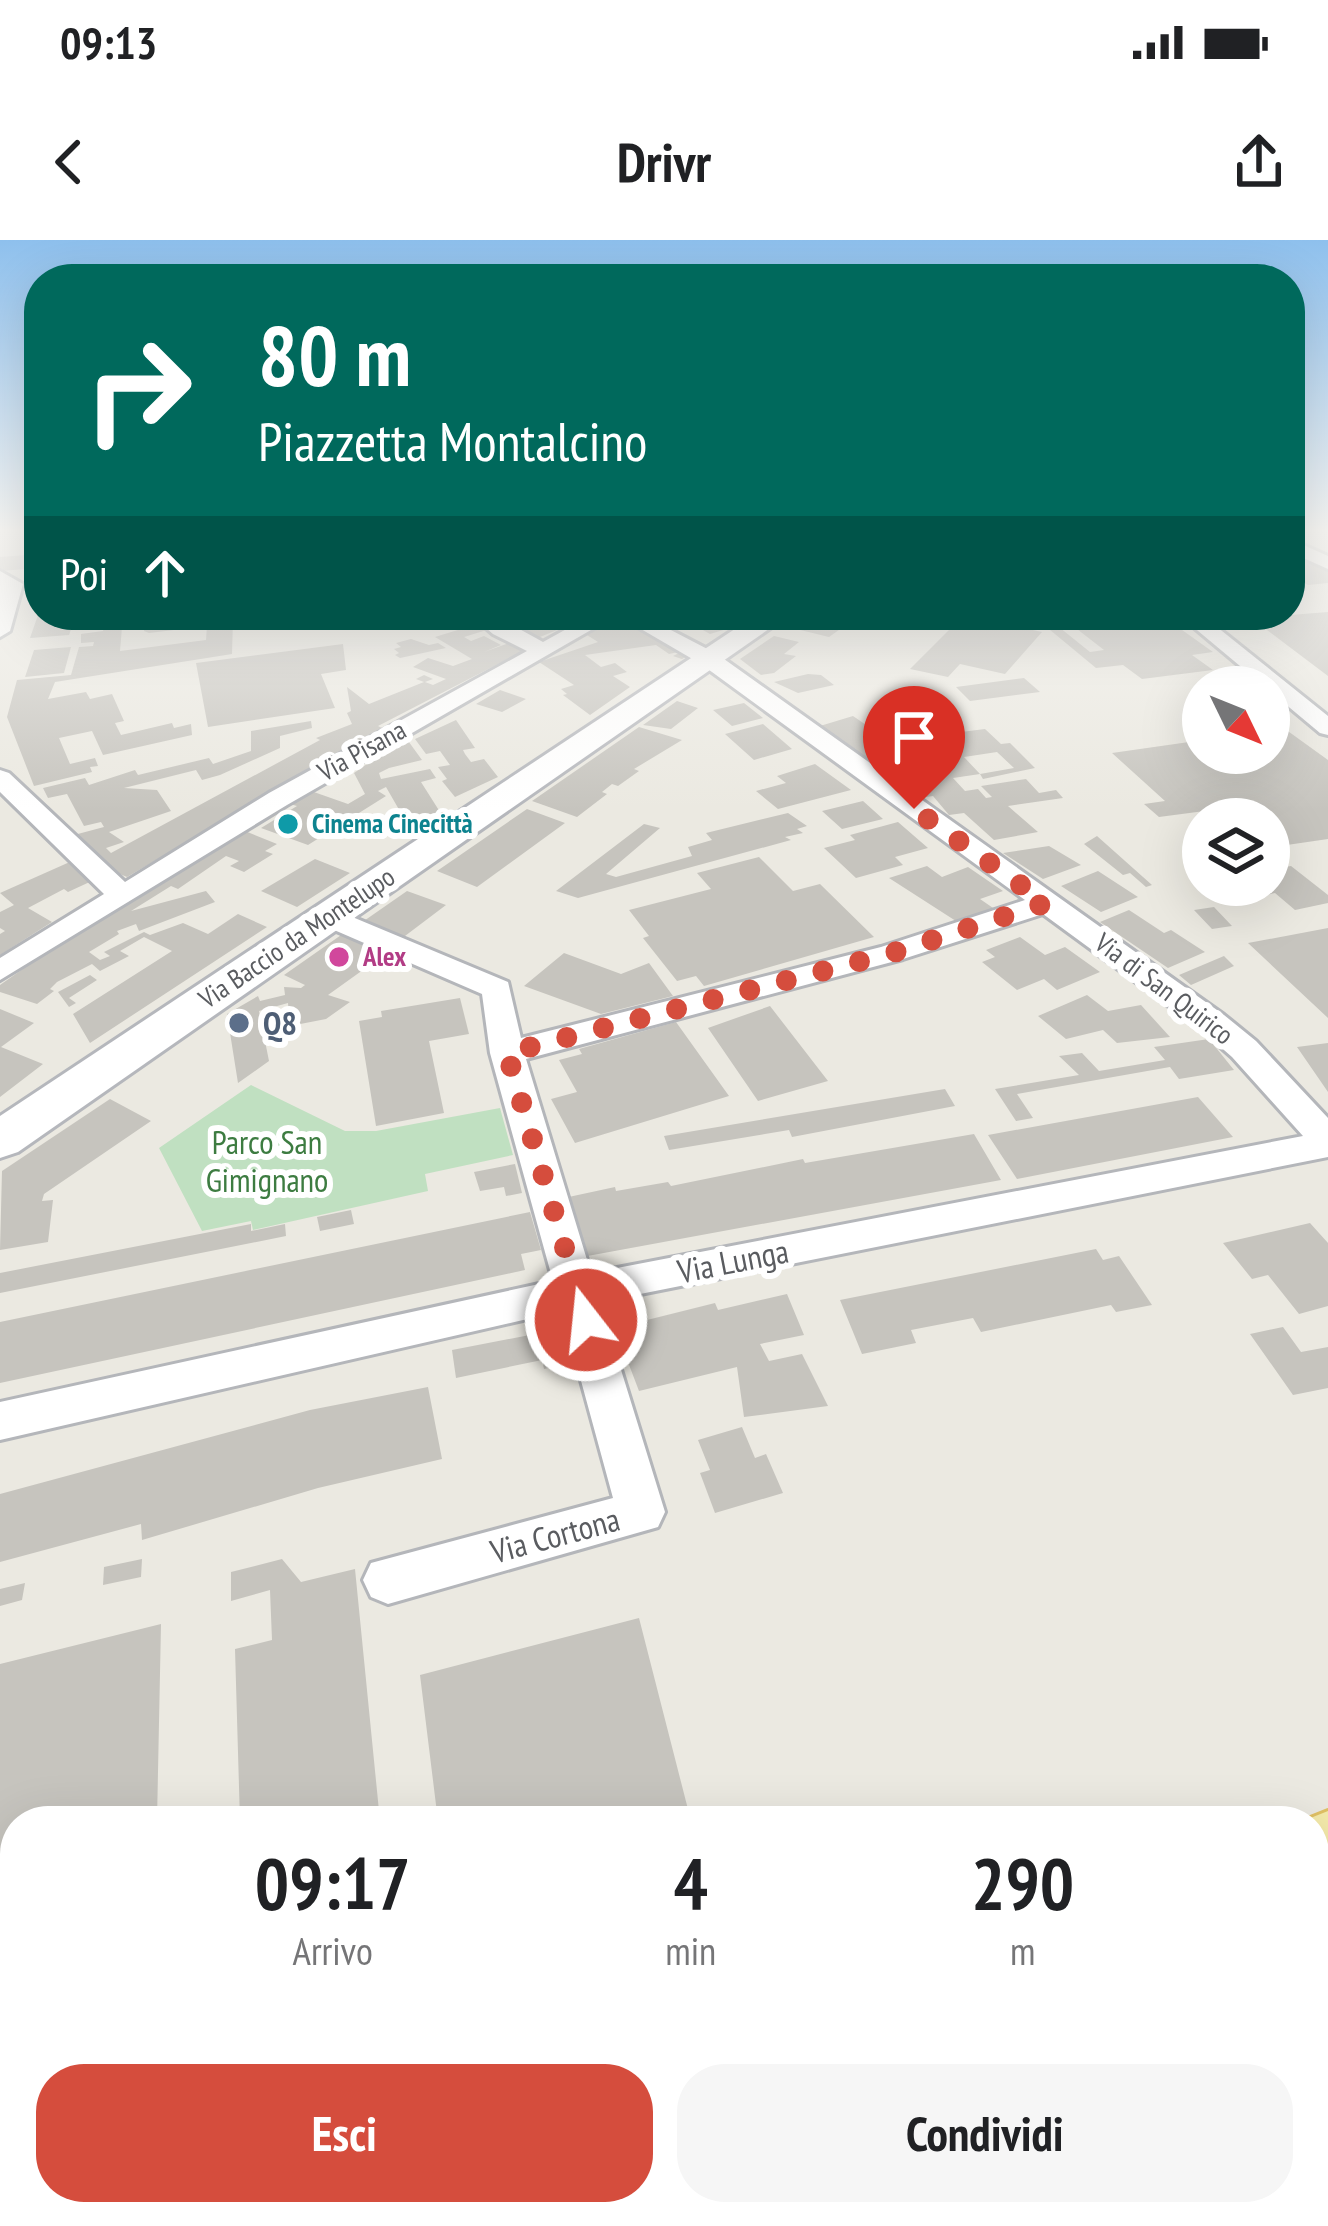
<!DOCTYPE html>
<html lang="it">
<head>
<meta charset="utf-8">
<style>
  body { margin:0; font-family:"PT Sans Narrow",sans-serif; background:#f6f6f6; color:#202124; height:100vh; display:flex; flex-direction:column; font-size:45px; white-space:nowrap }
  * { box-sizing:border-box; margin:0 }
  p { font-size:39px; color:#757577 }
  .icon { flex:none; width:66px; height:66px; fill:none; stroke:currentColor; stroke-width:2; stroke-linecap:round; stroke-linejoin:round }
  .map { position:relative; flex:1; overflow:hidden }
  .details { position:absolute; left:0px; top:1566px; width:1329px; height:420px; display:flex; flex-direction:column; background:#fff; border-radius:48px 48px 0 0; box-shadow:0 12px 48px #0002 }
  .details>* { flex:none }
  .hud { position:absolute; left:24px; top:24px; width:1281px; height:366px; border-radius:48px; box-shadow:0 12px 48px #0002; background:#00695c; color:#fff; overflow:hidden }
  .needle { width:78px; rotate:133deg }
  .fabs { position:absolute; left:1182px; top:426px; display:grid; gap:24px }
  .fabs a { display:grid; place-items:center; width:108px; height:108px; border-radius:50%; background:#fff; box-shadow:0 12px 48px #0002; font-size:60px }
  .pin { position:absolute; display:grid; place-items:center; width:102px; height:102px; color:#fff; margin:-123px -51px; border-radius:50% 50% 50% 0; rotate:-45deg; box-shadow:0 0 12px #0007 }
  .pin .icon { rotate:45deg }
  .me { position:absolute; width:132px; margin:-66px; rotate:344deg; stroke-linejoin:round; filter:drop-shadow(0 0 9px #0008) }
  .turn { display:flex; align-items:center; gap:42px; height:252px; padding:0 36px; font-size:54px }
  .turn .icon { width:156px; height:156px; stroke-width:2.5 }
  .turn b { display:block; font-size:84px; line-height:102px }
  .then { display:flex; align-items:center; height:114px; padding:0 36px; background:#0003; gap:24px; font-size:45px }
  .eta { display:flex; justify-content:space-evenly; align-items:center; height:204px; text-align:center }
  .eta b { font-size:72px; font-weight:600; line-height:84px }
  .primary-button { display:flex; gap:24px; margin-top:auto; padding:24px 36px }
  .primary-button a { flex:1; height:138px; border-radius:48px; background:#d54d3d; color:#fff; font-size:48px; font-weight:600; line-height:138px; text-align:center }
  .primary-button a+a { background:#f6f6f6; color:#202124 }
  .status { display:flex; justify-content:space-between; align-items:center; height:84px; padding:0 60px; background:#fff; direction:ltr }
  .status svg { height:33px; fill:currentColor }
  header { display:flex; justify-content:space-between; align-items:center; height:156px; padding:0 36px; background:#fff; font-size:54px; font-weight:600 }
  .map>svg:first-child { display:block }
  .green { fill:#c0e0c1 }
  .building { fill:#c6c4be; fill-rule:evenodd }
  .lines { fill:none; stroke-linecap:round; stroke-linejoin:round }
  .street-casing { stroke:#b4b6ba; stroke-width:6 }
  .secondary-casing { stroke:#b5b7bc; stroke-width:6 }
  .primary-casing { stroke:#e1c164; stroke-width:6 }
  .street { fill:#fff; fill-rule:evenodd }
  .secondary { fill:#fff; fill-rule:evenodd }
  .primary { fill:#f5ebab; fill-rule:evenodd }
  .route { stroke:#d54d3d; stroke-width:21; stroke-dasharray:0 37.8 }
  .culture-dot { fill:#0f9aa8; stroke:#fff; stroke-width:4.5 }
  .hotel-dot { fill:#d1479c; stroke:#fff; stroke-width:4.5 }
  .service-dot { fill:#5c6f8a; stroke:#fff; stroke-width:4.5 }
  .labels { text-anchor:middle; stroke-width:12; stroke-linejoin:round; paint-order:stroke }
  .far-street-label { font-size:27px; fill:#5a5c60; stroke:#fff }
  .far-culture-label { font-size:27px; font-weight:bold; fill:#0d838f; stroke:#fff; text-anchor:start }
  .far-hotel-label { font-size:27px; font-weight:bold; fill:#b23c85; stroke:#fff; text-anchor:start }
  .service-label { font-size:33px; font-weight:bold; fill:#4e5e75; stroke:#fff; text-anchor:start }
  .park-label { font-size:33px; fill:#3d7c41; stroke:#fff }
  .street-label { font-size:33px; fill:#5a5c60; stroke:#fff }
</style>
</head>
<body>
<div class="status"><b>09:13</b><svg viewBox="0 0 49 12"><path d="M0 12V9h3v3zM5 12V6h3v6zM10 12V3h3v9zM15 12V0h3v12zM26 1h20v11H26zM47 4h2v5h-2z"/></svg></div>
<header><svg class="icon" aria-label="back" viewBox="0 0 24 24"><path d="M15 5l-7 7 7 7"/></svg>Drivr<svg class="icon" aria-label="share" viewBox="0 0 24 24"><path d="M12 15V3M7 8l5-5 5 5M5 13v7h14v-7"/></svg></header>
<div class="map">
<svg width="1328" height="1986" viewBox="0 0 1328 1986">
  <rect width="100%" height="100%" fill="#ebe9e1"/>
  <path class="green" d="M251 845 345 891H376L500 868 513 915 425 934 428 951 253 990 251 981 202 991 159 908Z"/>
  <path class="building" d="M39 314V328L0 331V317Z
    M1308 319 1328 328V343L1308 345 1290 336 1297 330 1290 322Z
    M1328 372V436L1251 378 1290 375Z
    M38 375H76L69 395 30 398Z
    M106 375H123L120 411 206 400 207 386 149 393 144 391 145 383 233 379 232 414 55 442 48 459 86 452 90 459 112 454 124 481 115 483 121 495 172 483 174 488 191 484 192 495 103 515 92 491 59 498 70 524 95 518 98 526 90 527 92 532 34 546 7 477 17 440 71 435 79 407 93 406 94 402 81 403V394L103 391Z
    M451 375H477L493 388 464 397 471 401 484 396 501 405 484 412 509 403 527 409 378 486 382 488 127 637 103 627 74 595 104 587 101 582 84 586 67 554 48 558 43 548 85 538 89 545 135 530 138 535 209 518 213 524 251 511V491L311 481 312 488 280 496V508L220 535 202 540 196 530 124 548 157 550 171 571 109 592 124 602 106 608 111 613 320 500 316 498 352 484 347 473 351 471 347 447 369 464 424 442 416 439 424 435 433 439 425 442 433 445 446 439 413 427 428 418 453 426 472 419 435 397 461 389 454 384 445 387 438 380Z
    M547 375H594L530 401 506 391Z
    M676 375H719L743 384 710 394Z
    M805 375H860L829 397 788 387Z
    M964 375H1002L996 382 1042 392 1005 434 960 424 948 437 910 429Z
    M1032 375H1044L1090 412 1104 410 1059 375H1161L1213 412 1192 415 1213 430 1142 439 1123 425 1096 428Z
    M618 378 653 392 670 402 689 415 682 419 673 416 683 411 669 414 656 405 585 415 601 427 615 423 627 432 613 436 630 447 590 475 563 455 567 454 561 449 574 445 539 422 598 402 587 395Z
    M774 396 799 402 784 414 796 416 774 433 761 435 740 419Z
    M411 399 429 405 438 403 446 408 400 418 395 415 399 413 394 409 401 407 396 403Z
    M343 404 346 430 321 434 335 468 208 487 196 423Z
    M71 407 64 433 25 437 34 410Z
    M808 434 821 435 834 445 798 453 774 442Z
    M1024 438 1040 452 970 461 956 447Z
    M500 450 526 459 502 472 476 464Z
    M677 461 698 468 671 489 643 485Z
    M744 463 763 478 732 486 713 470Z
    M853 476 910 515 952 511 937 495 985 489 1001 504 1010 503 1035 528 983 539 980 534 953 538 965 551 978 549 986 558 992 557 981 546 1026 539 1039 553 1056 550 1063 558 1008 566 1038 592 994 600 964 573 949 575 933 556 926 557 914 544 907 545 820 486ZM997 512 1014 528 980 534 964 517Z
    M456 480 475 508 463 510 465 514 471 522 484 519 498 537 455 557 442 541 447 539 438 527 450 525 440 511 426 514 415 499Z
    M763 484 792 509 754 520 725 494Z
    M639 487 682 500 634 529 639 531 618 546 612 544 602 552 607 554 577 577 532 561Z
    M1285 489 1328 520V599L1280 606 1269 597V579H1249L1235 567 1159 577 1144 564 1165 561 1112 513 1203 500V513H1269V491Z
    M406 498 422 520 389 528 379 533 381 539 430 529 436 538 421 542 440 572 405 580 386 547 378 551 386 556 308 605 261 588 297 566 290 564 311 551 348 564 365 554 354 533 370 522 366 520Z
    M815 524 851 550 778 569 756 551 786 543 777 536Z
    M863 561 883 579 842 589 822 571Z
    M527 569 565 583 477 647 437 631Z
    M788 573 807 586 797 589 803 593 785 597 791 600 578 658 556 651 644 584 660 588 606 634 616 637 692 616 688 607 712 600 706 593Z
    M898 582 928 608 895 617 903 625 856 638 824 608 855 600 850 595Z
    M245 591 277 604 265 611 273 614 244 632 230 626 239 621 226 616 178 649 171 646 131 671 206 651 215 662 139 691 136 684 117 691 119 694 89 712 100 720 110 716 104 712 144 692 150 695 183 683 208 694 238 674 267 687 90 803 73 774 172 711 144 697 120 711 129 716 100 731 92 724 57 742 50 749 54 751 37 764 0 752V745L120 661Z
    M1097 596 1152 645 1146 647 1130 633 1123 635 1084 604Z
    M1049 606 1081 625 1043 639 1003 613Z
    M759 617 793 651 820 644 874 697 704 746 696 736 677 741 643 698 649 696 629 670 711 649 697 633Z
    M315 619 350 633 297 667 261 651Z
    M72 621 94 640 68 652 64 649 28 668 52 682 0 715V694L5 691 0 688V672L14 665 0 653Z
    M927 626 942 637 968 627 1003 651 980 659 996 670 959 683 889 638Z
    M1291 626 1328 655V663L1295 670 1275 653 1266 655 1255 645H1269V630Z
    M1098 631 1138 657 1101 672 1061 646Z
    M407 651 446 665 401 699 361 683Z
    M1214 667 1232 686 1212 689 1194 670Z
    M1129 670 1164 693 1171 690 1205 712 1168 728 1100 682Z
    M1328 688V778L1248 703Z
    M344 693 388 712 328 755 350 762 326 779 290 786 288 763 259 771 269 821 238 843 227 774 258 756 260 761 285 755 284 747 301 748 305 745 284 735Z
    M1020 697 1045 715 1065 707 1100 732 1057 750 1044 739 1017 750 982 722 995 717 986 710Z
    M564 713 621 734 649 723 673 756 601 774 524 746Z
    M1224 716 1234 726 1191 745 1179 735Z
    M90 735 97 740 69 758 76 763 69 767 58 752Z
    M1087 755 1108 771 1141 765 1170 797 1117 803 1103 790 1066 799 1038 776Z
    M460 758 469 794 429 801 444 873 376 886 359 781 382 777 381 771Z
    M770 766 828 841 758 861 708 788Z
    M0 769 34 783 1 807 43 824 0 857Z
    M676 782 729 856 575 903 551 859 577 852 559 820 582 814 579 809Z
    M1209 799 1234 830 1179 839 1170 827 1017 854 1033 878 1016 881 995 849 1079 835 1059 816 1082 813 1099 831 1165 820 1154 807Z
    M1328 803V852L1297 807Z
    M945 849 955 866 792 897 789 890 669 910 664 896Z
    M1198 857 1233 897 1017 939 988 895Z
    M110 859 151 881 44 954 42 961 53 960 48 1002 0 1010 2 931Z
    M974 894 1001 940 582 1017 564 958 615 947 616 951 668 942 671 946 803 919 805 923Z
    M515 924 522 953 506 956 504 947 480 951 474 932Z
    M351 970 354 984 320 991 317 977Z
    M530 972 541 1010 521 1014 525 1030 0 1143V1082Z
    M1310 983 1328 1003V1066L1299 1074 1268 1035 1252 1039 1223 1003Z
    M251 984V991L285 984 286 996 0 1053V1033Z
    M1096 1009 1103 1020 1119 1016 1152 1065 1116 1072 1111 1065 981 1092 973 1078 911 1090 916 1103 862 1114 840 1060Z
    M787 1054 804 1095 760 1104 769 1121 802 1114 828 1166 744 1177 737 1127 639 1151 615 1088 715 1063 718 1070Z
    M1283 1087 1301 1112 1328 1107V1148L1293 1155 1250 1094Z
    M566 1088 574 1122 544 1129 542 1120 456 1138 452 1110Z
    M428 1147 442 1219 318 1248 142 1300 141 1284 0 1322V1254L310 1170Z
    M742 1187 755 1218 766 1214 783 1253 715 1273 700 1233 710 1230 698 1200Z
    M142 1319 141 1337 103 1345 104 1327Z
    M282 1319 301 1342 355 1329 380 1581H240L235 1409 272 1400 270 1350 231 1361V1332Z
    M25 1343 22 1360 0 1366V1349Z
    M639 1378 691 1581H438L420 1435Z
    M161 1384 157 1581H15V1929L0 1934V1424Z
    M602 1971H830L822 1986H603Z"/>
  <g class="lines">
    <g class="street-casing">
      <path id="street" d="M1290 299 1328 316V329L1290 312Z
        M0 331 23 344 10 391 0 397Z
        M471 375H494L543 402 592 375H642L717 414 1224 775 1256 801 1328 878V917L600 1062 665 1272 658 1287 388 1364 371 1357 363 1340 371 1323 613 1258 562 1071 0 1200V1162L553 1041 490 813 482 754 318 683 313 677 318 671H338L508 742 521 798 881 707 1025 660 701 424 617 375 287 565 0 740V718L104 654 0 552V530L9 533 125 642 269 553 527 411 493 394ZM1043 674 1200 789 1232 817 1303 896 591 1033 526 819 903 719Z
        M1179 375H1202L1328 476V495L1320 493Z"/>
    </g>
    <g class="secondary-casing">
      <path id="secondary" d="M756 375H789L18 912 0 918V876Z"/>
    </g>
    <g class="primary-casing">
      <path id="primary" d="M1328 1571V1685L1314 1691V1581H1303Z
        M1328 1759V1892L1314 1898V1765Z
        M1314 1943 1326 1971 1321 1986H1125L1131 1971H1314Z"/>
    </g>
    <use href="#street" class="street"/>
    <use href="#secondary" class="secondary"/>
    <use href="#primary" class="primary"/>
  </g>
  <linearGradient id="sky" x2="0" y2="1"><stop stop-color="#8ec0ed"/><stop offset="0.51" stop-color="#f6f5f2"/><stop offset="1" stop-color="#f6f5f2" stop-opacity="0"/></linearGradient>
  <rect width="1328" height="570" fill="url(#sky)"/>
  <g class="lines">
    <path class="route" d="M586 1080 507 813 892 713 1046 663 914 569"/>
  </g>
  <circle class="culture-dot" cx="288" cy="584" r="12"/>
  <circle class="hotel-dot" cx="339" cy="717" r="12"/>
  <circle class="service-dot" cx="239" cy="783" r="12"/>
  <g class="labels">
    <g class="far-street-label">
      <text transform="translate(362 511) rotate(-29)" y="9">Via Pisana</text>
      <text transform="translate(297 698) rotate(-34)" y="9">Via Baccio da Montelupo</text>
      <text transform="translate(1164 749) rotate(37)" y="9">Via di San Quirico</text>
    </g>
    <g class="far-culture-label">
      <text x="312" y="593">Cinema Cinecittà</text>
    </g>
    <g class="far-hotel-label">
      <text x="363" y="726">Alex</text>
    </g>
    <g class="service-label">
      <text x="263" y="795">Q8</text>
    </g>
    <g class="park-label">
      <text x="267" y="914">Parco San<tspan x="267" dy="38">Gimignano</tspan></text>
    </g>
    <g class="street-label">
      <text transform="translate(733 1021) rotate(-11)" y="12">Via Lunga</text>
      <text transform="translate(555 1295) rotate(-15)" y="12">Via Cortona</text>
    </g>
  </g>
</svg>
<div class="fabs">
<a><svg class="needle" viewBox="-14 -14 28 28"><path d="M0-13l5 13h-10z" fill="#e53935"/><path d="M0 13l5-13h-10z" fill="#757577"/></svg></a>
<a><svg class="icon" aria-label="layers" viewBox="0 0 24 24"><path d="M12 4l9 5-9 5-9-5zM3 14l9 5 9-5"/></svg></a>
</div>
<div class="pin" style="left:914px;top:569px;background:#d93025"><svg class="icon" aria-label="arrive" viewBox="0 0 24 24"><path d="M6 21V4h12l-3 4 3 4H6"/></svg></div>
<svg class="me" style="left:586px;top:1080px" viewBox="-20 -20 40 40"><circle r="17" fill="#d54d3d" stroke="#fff" stroke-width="3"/><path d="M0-11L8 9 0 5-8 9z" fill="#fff"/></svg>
<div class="hud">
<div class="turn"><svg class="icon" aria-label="right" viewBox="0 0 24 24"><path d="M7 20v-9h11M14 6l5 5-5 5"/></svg><div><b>80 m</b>Piazzetta Montalcino</div></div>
<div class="then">Poi<svg class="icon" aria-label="ahead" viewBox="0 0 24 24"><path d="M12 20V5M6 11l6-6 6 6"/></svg></div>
</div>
<section class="details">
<div class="eta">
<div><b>09:17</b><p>Arrivo</p></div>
<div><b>4</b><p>min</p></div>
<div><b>290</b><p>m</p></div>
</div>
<div class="primary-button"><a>Esci</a><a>Condividi</a></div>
</section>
</div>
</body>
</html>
